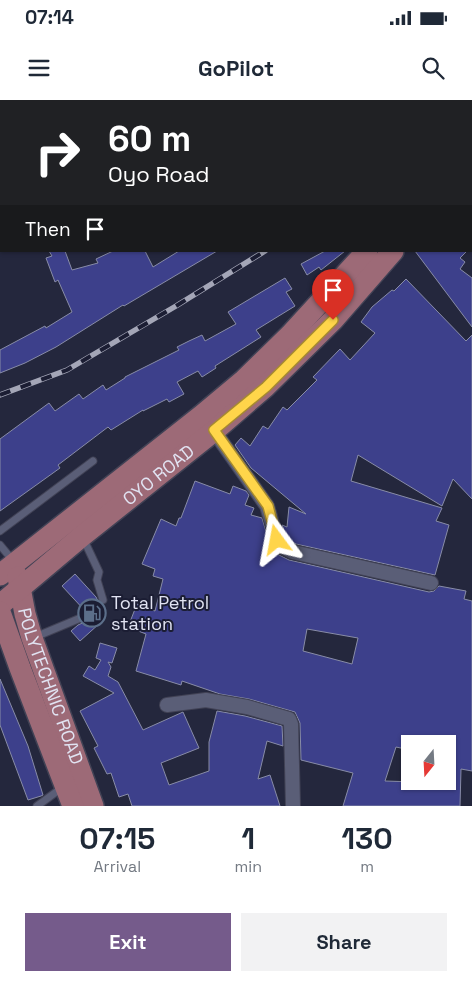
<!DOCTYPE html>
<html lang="en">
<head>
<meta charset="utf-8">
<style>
  body { margin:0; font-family:"Space Grotesk",sans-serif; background:#f2f2f3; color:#1f2937; height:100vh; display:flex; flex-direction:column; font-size:19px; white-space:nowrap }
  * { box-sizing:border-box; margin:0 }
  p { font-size:16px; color:#747a83 }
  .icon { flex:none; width:28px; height:28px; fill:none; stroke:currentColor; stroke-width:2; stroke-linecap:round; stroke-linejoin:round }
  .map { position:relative; height:706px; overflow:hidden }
  .drawer { display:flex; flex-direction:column; background:#fff; flex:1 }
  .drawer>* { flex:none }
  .guide { position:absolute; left:0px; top:0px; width:472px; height:152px; box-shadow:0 1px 4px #0004; background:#202124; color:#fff; overflow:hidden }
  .needle { width:32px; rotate:198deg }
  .fabs { position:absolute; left:401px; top:635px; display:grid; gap:10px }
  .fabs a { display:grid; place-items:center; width:55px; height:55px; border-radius:0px; background:#fff; box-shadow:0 1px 4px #0004; font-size:25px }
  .pin { position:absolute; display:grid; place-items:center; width:42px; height:42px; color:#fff; margin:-51px -21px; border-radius:50% 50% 50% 0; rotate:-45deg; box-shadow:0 0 5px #0007 }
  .pin .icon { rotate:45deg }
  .me { position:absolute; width:55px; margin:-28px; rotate:347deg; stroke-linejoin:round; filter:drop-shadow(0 0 4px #0008) }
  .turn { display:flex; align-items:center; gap:18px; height:105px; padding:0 25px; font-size:22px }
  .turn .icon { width:65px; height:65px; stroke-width:2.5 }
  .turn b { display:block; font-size:35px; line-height:42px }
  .then { display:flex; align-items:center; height:48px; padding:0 25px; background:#0003; gap:10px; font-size:19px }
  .eta { display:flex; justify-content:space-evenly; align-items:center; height:85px; text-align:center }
  .eta b { font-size:30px; font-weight:600; line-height:35px }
  .action { display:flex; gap:10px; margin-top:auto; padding:10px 25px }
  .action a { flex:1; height:58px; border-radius:0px; background:#755b8b; color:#fff; font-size:20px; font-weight:600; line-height:58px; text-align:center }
  .action a+a { background:#f2f2f3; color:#1f2937 }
  .status { display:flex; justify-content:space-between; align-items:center; height:35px; padding:0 25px; background:#fff; direction:ltr }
  .status svg { height:14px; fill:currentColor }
  header { display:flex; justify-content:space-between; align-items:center; height:65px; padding:0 25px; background:#fff; font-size:22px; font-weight:600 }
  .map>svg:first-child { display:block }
  .building { fill:#3d408b; stroke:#888ca7; fill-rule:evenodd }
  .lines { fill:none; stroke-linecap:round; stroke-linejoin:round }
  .service-casing { stroke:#414255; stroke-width:9 }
  .minor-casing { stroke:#414255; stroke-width:16 }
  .primary-casing { stroke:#414255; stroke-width:24 }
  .service { stroke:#5a5e77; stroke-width:7 }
  .minor { stroke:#5a5e77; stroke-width:14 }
  .primary { stroke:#9d6a77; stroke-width:21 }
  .rail-casing { stroke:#a4a6b7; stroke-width:5.5 }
  .rail { stroke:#1b1d33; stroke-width:4; stroke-dasharray:11; stroke-linecap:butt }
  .route-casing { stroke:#a68a30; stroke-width:12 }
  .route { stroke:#ffd54a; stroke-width:9 }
  .labels { text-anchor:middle; stroke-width:4; stroke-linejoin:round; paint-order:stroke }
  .street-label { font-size:18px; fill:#e1e3f2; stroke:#1b1d33 }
  .poi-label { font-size:18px; fill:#e1e3f2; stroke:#1b1d33; text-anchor:start }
</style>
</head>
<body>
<div class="status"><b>07:14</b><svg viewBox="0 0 49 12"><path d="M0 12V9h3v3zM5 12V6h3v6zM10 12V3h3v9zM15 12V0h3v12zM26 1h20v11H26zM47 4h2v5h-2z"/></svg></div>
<header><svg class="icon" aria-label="menu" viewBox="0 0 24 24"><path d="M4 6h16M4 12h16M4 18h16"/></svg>GoPilot<svg class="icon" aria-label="search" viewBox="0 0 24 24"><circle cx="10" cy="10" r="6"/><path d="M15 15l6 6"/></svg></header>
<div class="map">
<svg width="472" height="706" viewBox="0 0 472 706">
  <rect width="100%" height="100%" fill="#24273d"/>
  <path class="building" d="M49 151H65L72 170 98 163 96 159 113 151H145L153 167 179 151H217L124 206 123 205 56 247 25 263 0 273V250L45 226 46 228 72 212 58 180 55 182 46 158 52 156Z
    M325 151H345L321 170 319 167 307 175 301 164Z
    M415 151H467L460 158 465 162 460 169 472 178V227Z
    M285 178 292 189 286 192 295 206 256 230 261 237 215 266 216 268 202 277 198 271 177 282 184 294 169 302 167 299 143 311V310L111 330 108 327 58 365 60 368 0 411V339L49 303 55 311 79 294 83 299 103 285 106 290 125 278V277L179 250 177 247 189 241 202 235 205 241 236 224 228 212Z
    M406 179 466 241 472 235V399L453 379 442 406 358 355 351 381 442 408 436 421 449 425 435 475 296 444 287 439 282 425 287 427 289 407 306 414 251 368 235 345 241 338 250 346 263 326 268 329 283 307 287 310 317 280 313 277 340 249 350 260 375 233 361 222 372 207 392 190 394 191Z
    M195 381 230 394 233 386 246 391 249 395 245 405 254 408 251 415 262 418 270 445 277 454 289 460 429 492 434 491 439 486 466 491 464 499 472 501V671L461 669 460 706H343L353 673 301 660 300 623 295 612 249 599 220 594 182 581 181 585 136 571 146 534 128 527 137 504 155 511 163 479 153 476 155 469 142 464 161 419 176 426 179 418H181ZM307 529 358 538 352 564 303 551ZM410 644H448V683L385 681 396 647 410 650Z
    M75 474 96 497 98 501 86 512 62 486Z
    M93 511 100 518V523L80 541 71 531 78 525 87 521 88 515Z
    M100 543 117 548 112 563 108 562 111 567 108 576 118 582 143 630 183 612 199 648 161 663 169 685 209 671V642L217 611 245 616 282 626 283 646 267 641 258 679 270 675 280 706H132L128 694 119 697 111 673 107 674 94 648 98 646 80 611 114 593 83 576 89 566 95 570 101 560 96 558Z
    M0 579 28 646 43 695 41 696 28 700 0 625Z"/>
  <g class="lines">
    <g class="service-casing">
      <path id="service" d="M0 431 93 361
        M83 438 99 472 97 480 103 500
        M0 445 14 462
        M35 537 83 517
        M37 706 63 687"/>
    </g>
    <g class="minor-casing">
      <path id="minor" d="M142 0 143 1
        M214 1 217 0
        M471 75H472
        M0 94H1
        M214 331 267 406 277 440 281 446 293 452 431 483
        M167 605 206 600 247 607 289 619 291 624 293 706"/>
    </g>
    <g class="primary-casing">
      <g id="primary">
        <path d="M471 37 472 36"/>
        <path d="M471 64 472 63"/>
        <path d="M0 475 201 316 244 280 290 235 367 151"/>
        <path id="s1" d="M18 477 25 514 32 538 93 706"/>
        <path id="s2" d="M0 505 82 436 214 331 265 287 333 220 393 151"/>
        <path d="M0 512 20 568 73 706"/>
      </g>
    </g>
    <use href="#service" class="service"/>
    <use href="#minor" class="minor"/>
    <use href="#primary" class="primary"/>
    <g class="rail-casing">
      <path id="rail" d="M471 38 472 37
        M0 295 67 270 176 206 265 151"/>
    </g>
    <use href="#rail" class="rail"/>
  </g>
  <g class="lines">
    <g class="route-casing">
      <path id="route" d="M277 440 268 406 214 330 266 287 333 220"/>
    </g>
    <use href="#route" class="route"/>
  </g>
  <defs>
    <g id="fuel-ring" transform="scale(1.4375)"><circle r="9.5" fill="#1b1d33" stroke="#5c6f8a" stroke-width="1.5"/><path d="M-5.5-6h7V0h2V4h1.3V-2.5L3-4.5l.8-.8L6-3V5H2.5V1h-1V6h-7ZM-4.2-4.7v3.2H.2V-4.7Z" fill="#5c6f8a"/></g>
  </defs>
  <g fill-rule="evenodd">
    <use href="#fuel-ring" x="92" y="513"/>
  </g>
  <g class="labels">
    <g class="street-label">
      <text dy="6" stroke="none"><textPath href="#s2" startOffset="205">OYO ROAD</textPath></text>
      <text dy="6" stroke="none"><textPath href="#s1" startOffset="114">POLYTECHNIC ROAD</textPath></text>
    </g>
    <g class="poi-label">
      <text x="111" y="509">Total Petrol<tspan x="111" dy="21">station</tspan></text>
    </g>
  </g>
</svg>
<div class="fabs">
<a><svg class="needle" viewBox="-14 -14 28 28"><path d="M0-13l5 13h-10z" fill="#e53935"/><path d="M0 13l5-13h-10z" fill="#747a83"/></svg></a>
</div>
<div class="pin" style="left:333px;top:220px;background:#d93025"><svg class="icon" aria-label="arrive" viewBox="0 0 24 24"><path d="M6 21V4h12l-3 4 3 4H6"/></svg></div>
<svg class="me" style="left:277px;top:440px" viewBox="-20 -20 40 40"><path d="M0-17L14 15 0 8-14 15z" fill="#ffd54a" stroke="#fff" stroke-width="4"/></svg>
<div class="guide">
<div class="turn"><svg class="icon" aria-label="right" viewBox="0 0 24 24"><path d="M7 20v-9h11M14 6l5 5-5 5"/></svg><div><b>60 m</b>Oyo Road</div></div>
<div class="then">Then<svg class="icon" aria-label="arrive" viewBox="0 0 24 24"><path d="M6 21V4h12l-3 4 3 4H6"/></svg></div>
</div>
</div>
<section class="drawer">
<div class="eta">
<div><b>07:15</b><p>Arrival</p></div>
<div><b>1</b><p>min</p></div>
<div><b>130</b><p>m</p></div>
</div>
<div class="action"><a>Exit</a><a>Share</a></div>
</section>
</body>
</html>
